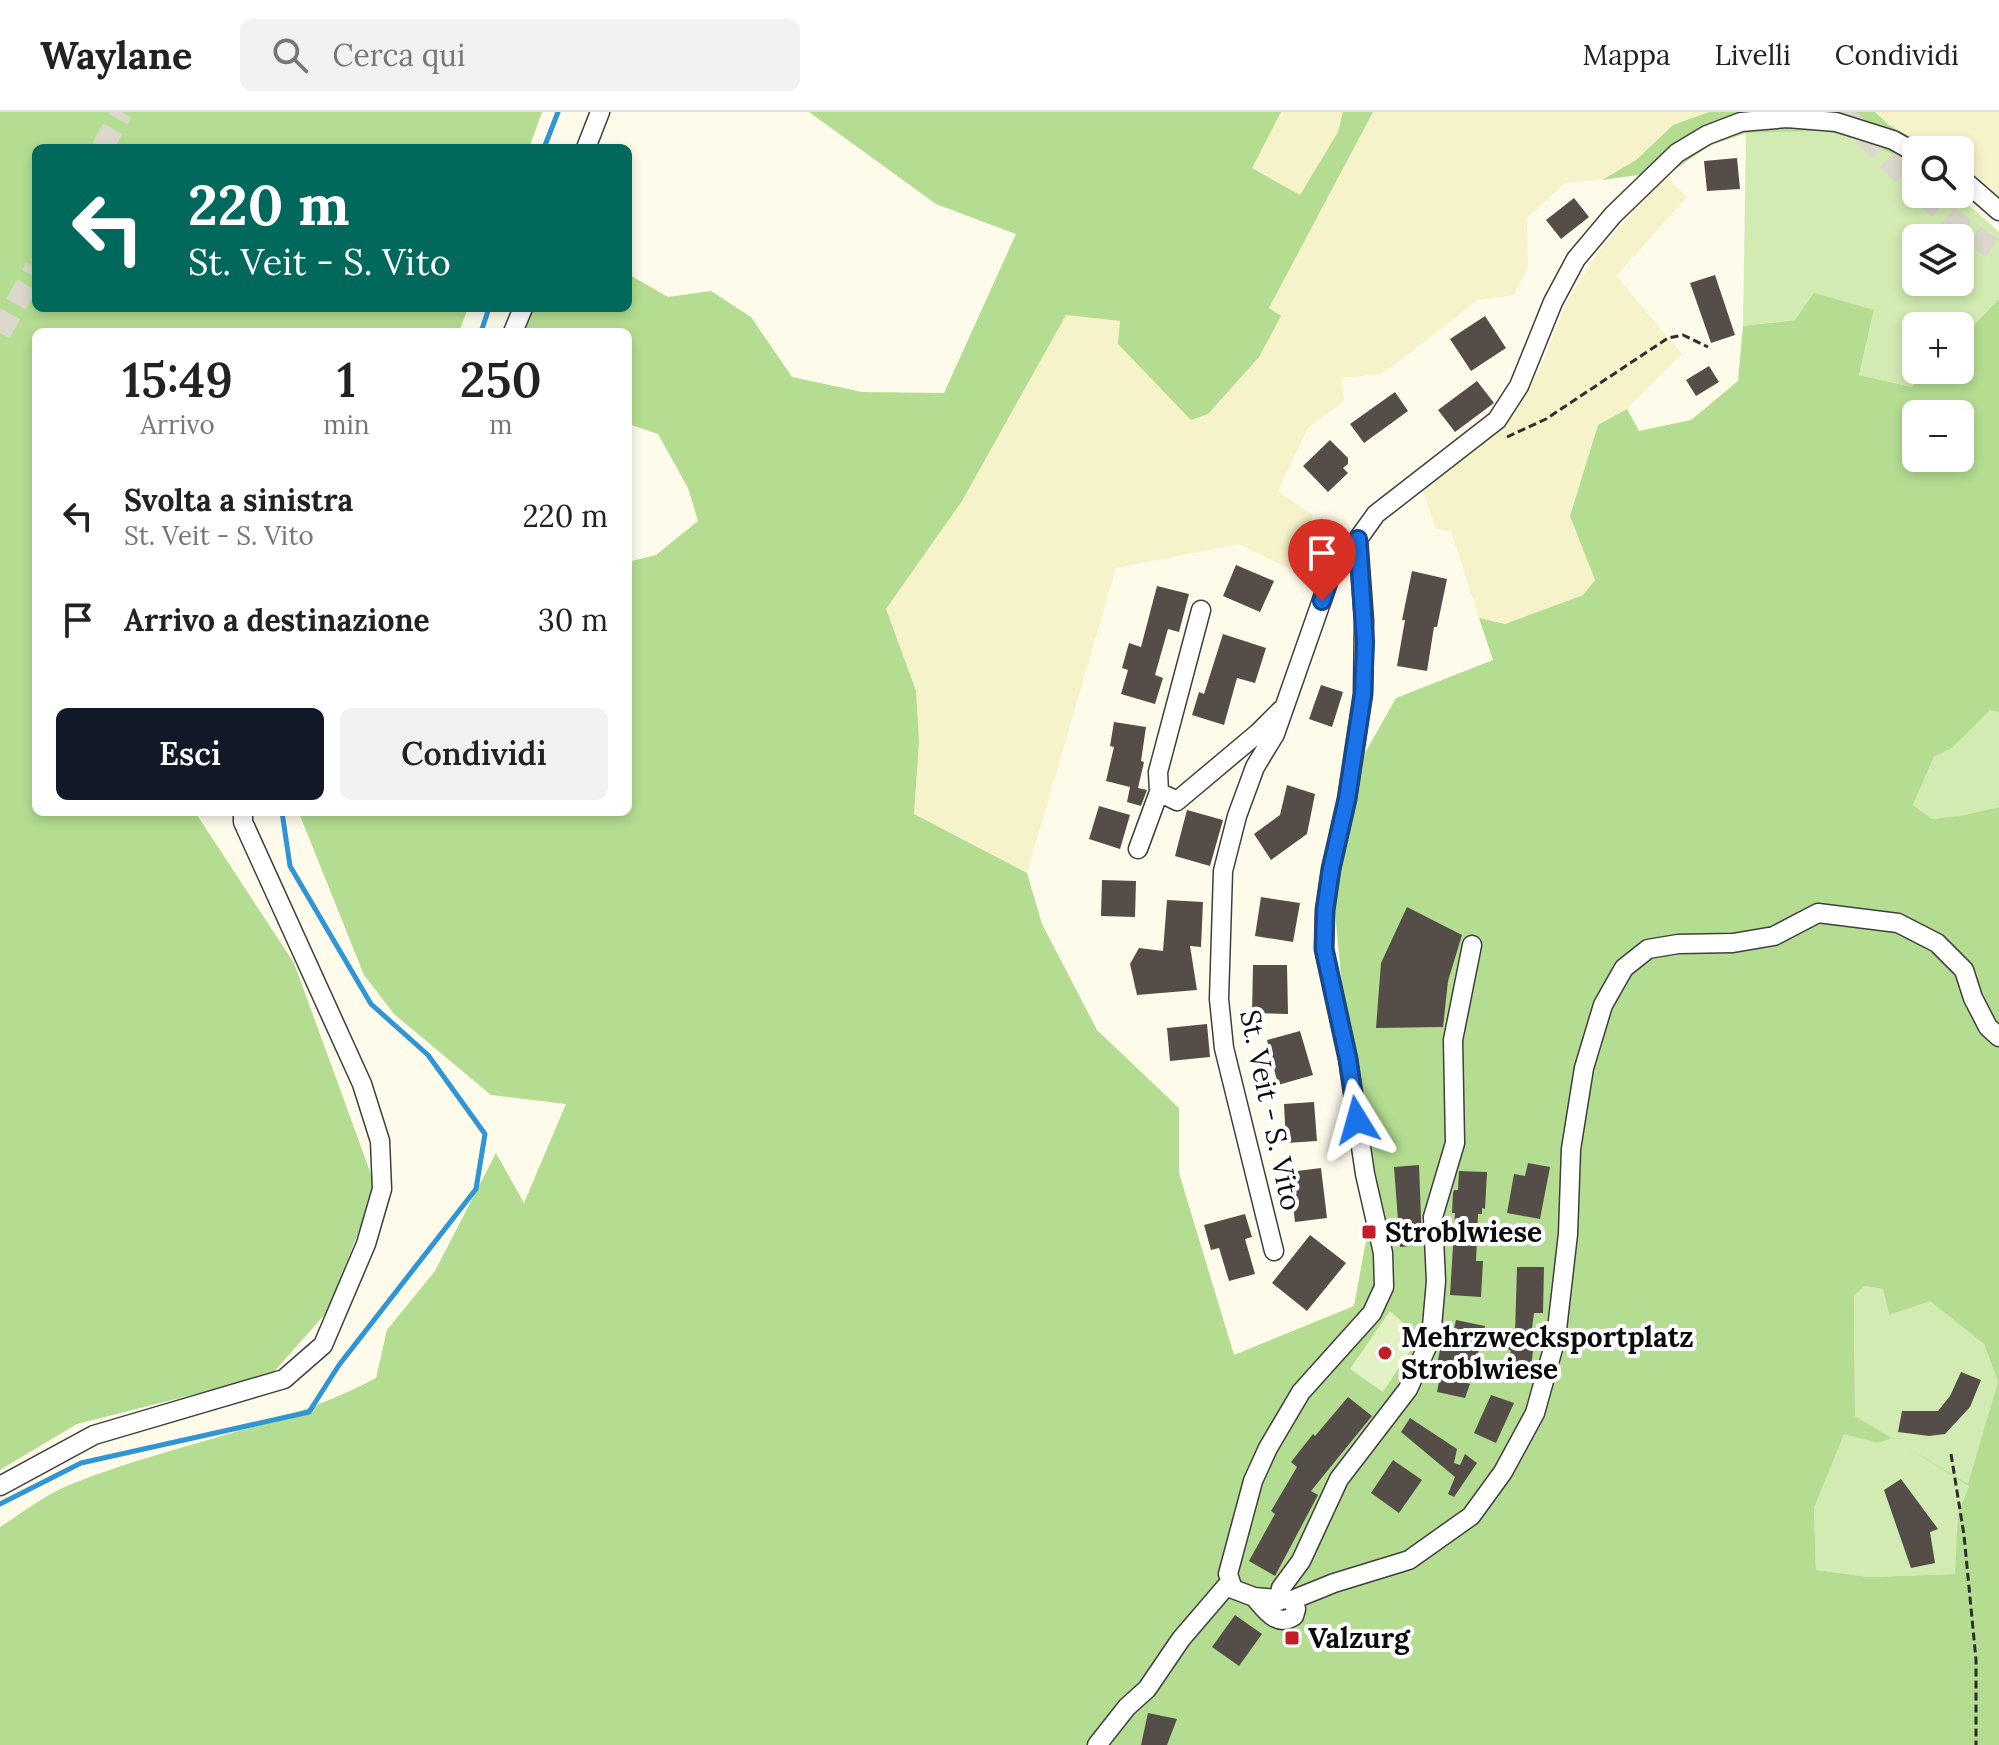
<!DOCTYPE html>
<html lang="it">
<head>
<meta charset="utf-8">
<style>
  body { margin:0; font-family:Lora,serif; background:#f2f2f2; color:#222; height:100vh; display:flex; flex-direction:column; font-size:30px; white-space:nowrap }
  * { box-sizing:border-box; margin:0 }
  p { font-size:26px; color:#767676 }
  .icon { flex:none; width:44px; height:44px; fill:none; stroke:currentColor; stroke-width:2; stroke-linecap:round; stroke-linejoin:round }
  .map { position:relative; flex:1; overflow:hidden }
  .panel { position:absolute; left:32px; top:216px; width:600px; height:488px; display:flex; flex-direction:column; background:#fff; border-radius:12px; box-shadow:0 4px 12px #0003 }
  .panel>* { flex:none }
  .banner { position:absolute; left:32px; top:32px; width:600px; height:168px; border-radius:12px; box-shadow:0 4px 12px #0003; background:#00695c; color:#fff; overflow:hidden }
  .buttons { position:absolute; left:1902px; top:24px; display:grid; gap:16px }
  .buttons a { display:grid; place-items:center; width:72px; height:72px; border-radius:12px; background:#fff; box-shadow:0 4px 12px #0003; font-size:40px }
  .pin { position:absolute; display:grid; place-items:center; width:68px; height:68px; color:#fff; margin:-82px -34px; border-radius:50% 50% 50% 0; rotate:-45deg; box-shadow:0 0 8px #0007 }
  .pin .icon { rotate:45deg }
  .me { position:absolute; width:88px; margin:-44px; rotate:352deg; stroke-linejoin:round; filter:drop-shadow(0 0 6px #0008) }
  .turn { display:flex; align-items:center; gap:28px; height:168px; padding:0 24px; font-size:36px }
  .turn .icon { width:104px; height:104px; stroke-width:2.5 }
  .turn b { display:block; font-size:56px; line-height:68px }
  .eta { display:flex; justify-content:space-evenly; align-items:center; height:136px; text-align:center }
  .eta b { font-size:48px; font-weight:600; line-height:56px }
  .button { display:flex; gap:16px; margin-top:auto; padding:16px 24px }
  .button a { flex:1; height:92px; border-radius:12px; background:#111827; color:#fff; font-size:32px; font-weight:600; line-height:92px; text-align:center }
  .button a+a { background:#f2f2f2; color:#222 }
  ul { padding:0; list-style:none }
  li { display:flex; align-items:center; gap:24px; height:104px; padding:0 24px }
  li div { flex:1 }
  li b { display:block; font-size:30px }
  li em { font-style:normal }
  header { display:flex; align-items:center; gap:48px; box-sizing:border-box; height:112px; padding:0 40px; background:#fff; border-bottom:2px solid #e0e0e0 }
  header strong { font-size:38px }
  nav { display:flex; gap:44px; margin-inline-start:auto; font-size:28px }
  .search { width:560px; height:72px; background:#f2f2f2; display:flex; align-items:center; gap:20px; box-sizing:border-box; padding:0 28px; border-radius:12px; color:#767676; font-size:30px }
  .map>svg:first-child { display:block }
  .farmland { fill:#f6f2c9 }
  .green { fill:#d1ebb2; fill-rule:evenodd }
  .forest { fill:#b4dd91; fill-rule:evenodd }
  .pitch { fill:#e3f2c5 }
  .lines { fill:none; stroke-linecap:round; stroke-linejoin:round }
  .stream { stroke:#2f95d5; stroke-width:5 }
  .building { fill:#554d48 }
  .major-tunnel { stroke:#dbd7ca; stroke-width:22; stroke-dasharray:22 11; stroke-linecap:butt }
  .minor-casing { stroke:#3f3f3f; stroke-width:21 }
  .path { stroke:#2e2e2e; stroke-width:3; stroke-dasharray:8 4; stroke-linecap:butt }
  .minor { stroke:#fff; stroke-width:18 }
  .route-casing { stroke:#114b97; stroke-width:20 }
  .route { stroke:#1a73e8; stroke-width:14 }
  .poi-dot { fill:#c31d27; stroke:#fff; stroke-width:3 }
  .labels { text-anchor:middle; stroke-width:8; stroke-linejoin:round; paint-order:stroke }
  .street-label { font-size:28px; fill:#0c0c0c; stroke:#fff }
  .poi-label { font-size:28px; font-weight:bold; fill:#0c0c0c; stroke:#fff; text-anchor:start }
</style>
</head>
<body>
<header>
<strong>Waylane</strong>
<div class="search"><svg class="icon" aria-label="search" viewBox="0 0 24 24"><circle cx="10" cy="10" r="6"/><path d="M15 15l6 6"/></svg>Cerca qui</div>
<nav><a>Mappa</a><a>Livelli</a><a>Condividi</a></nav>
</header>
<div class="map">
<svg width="1999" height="1633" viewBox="0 0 1999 1633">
  <rect width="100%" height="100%" fill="#fffbeb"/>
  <path class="farmland" d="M1281 0H1343L1338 20 1300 84 1251 56Z
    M1373 0H1709L1673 13 1636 48 1602 68 1565 71 1527 106 1528 155 1514 183 1478 188 1382 262 1341 266 1344 289 1308 316 1278 379 1313 403 1298 461 1239 432 1116 456 1027 761 914 702 919 630 886 497 962 389 1066 203 1121 209 1280 204 1269 196Z
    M1875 0H1999V88L1960 53V38H1933L1889 13Z
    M1664 63 1687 85 1616 164 1682 242 1627 297 1598 313 1570 404 1595 468 1583 483 1505 512 1479 506 1451 419 1436 417 1422 377 1506 313 1540 257 1567 189 1596 143Z"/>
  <path class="green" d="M1825 19C1857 27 1887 37 1916 55V82H1956L1999 120V187L1960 227V214H1916V258H1929L1913 275 1859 263 1874 198 1743 214 1746 21ZM1916 126H1960V170H1916Z
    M1990 597 1999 600V695L1964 703 1932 707 1913 693 1934 645 1952 636Z
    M1865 1174 1883 1177 1889 1203 1930 1188 1984 1232 1998 1270 1969 1374 1958 1401 1956 1462 1869 1465 1816 1458 1814 1396 1844 1321 1878 1331 1891 1326 1855 1304 1854 1184Z"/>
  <path class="forest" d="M0 0H542L529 36H36V196H468L459 220H36V700H195L294 851 376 1076 327 1200 271 1263 77 1312 0 1358Z
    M809 0H1281L1252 56 1300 83 1338 20 1343 0H1373L1269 196 1281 204 1259 245 1208 302 1191 308 1118 232 1120 209 1066 203 962 389 886 497 916 579 919 630 914 702 1027 761 1042 812 1097 918 1179 996V1061L1234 1243 1354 1194 1372 1096 1350 960 1331 757 1361 648 1396 586 1493 548 1479 506 1505 512 1583 483 1595 468 1570 404 1598 313 1627 297 1639 319 1691 308 1738 269 1743 214 1795 208 1814 181 1874 198 1859 263 1912 275 1929 258H1960V227L1999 187V600L1990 598 1952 636 1934 645 1913 693 1932 707 1964 703 1999 695V1633H0V1415C22 1401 45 1383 69 1373 169 1332 280 1317 376 1266L387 1218 435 1159 496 1041 524 1091 566 992 491 983 394 902 364 863 299 701 628 700V450L656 443 698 409 688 376 658 322 628 312V220H522L534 196H628V162L668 185 711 179 751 205 792 265 862 280 944 281 1016 122 936 92ZM1916 302H1960V346H1916ZM1865 1174 1883 1177 1889 1203 1930 1189 1984 1232 1998 1270 1968 1372 1855 1304 1854 1184ZM1844 1322 1878 1331 1892 1326 1969 1374 1958 1401 1955 1462 1869 1465 1816 1458 1814 1396Z
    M1709 0H1875L1889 13 1933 38H1916V55L1897 44 1859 28 1825 19 1746 21 1709 34 1674 58 1602 68 1636 48 1673 13Z"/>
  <path class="pitch" d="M1390 1199 1419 1225 1383 1280 1350 1257Z"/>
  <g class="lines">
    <path class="stream" d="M544 36 558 0
      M481 220 489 196
      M0 1392 81 1351 309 1300 339 1253 476 1077 485 1022 428 943 371 892 290 754 282 700"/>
  </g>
  <path class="building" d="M1737 46 1740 77 1707 79 1704 49Z
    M1574 86 1589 105 1561 127 1546 108Z
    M1715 163 1735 223 1711 231 1690 171Z
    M1485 204 1506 236 1471 259 1450 227Z
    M1709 254 1719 270 1696 284 1686 268Z
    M1477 269 1494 291 1455 320 1438 298Z
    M1395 280 1408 299 1364 331 1350 312Z
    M1330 328 1348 346V352L1343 356 1348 361 1328 380 1303 354Z
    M1236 453 1274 469 1260 500 1223 484Z
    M1412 459 1447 467 1437 515H1434L1427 559 1397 554 1405 508H1402Z
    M1157 474 1189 482 1179 520 1168 517 1155 563 1163 566 1155 592 1121 582 1128 558 1122 556 1129 531 1141 535Z
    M1223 522 1266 536 1255 571 1237 566 1224 613 1192 603 1199 580 1204 582Z
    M1321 573 1343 580 1332 615 1309 607Z
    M1114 610 1146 615 1141 649 1144 650 1138 676 1147 678 1141 694 1127 690 1130 675 1106 669 1114 635 1110 634Z
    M1287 673 1315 682 1307 722 1271 748 1254 722 1280 703Z
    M1099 694 1130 703 1120 737 1089 727Z
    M1187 698 1223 708 1210 754 1175 744Z
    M1102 768 1136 769 1135 805 1101 804Z
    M1261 785 1300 791 1293 830 1255 824Z
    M1167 788 1203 790 1201 835 1190 834 1197 878 1137 883 1130 852 1139 836 1163 839Z
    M1407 795 1462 823 1448 869 1443 915 1376 916 1381 851Z
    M1253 853H1287L1288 902 1252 901Z
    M1207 912 1210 945 1170 949 1167 916Z
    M1300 919 1313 963 1278 973 1267 928Z
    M1314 990 1317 1029 1286 1031 1284 992Z
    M1528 1051 1550 1055 1540 1107 1507 1101 1514 1062 1525 1064Z
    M1419 1053 1422 1133 1400 1135 1394 1055Z
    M1321 1056 1327 1106 1295 1110 1289 1060Z
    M1459 1059 1487 1060 1485 1097 1482 1096V1102H1478L1476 1149H1483L1481 1185 1450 1183 1455 1101H1452L1453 1081 1454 1078H1458Z
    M1245 1102 1252 1125 1245 1127 1255 1162 1229 1169 1219 1136 1211 1138 1204 1113Z
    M1310 1123 1346 1151 1307 1199 1272 1171Z
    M1517 1155H1544L1543 1201H1534L1530 1231H1534L1531 1255H1526L1525 1267 1502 1265 1511 1239 1506 1236 1507 1221 1515 1222Z
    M1456 1208 1485 1214 1473 1261 1436 1257 1442 1229 1451 1231Z
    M1441 1259 1470 1272 1465 1286 1437 1280Z
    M1961 1260 1981 1268 1970 1295 1945 1322 1929 1324 1898 1320 1902 1299H1938L1950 1284Z
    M1491 1283 1514 1291 1496 1331 1474 1321Z
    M1348 1285 1372 1304 1311 1379 1318 1383 1275 1464 1249 1449 1275 1402 1271 1399 1297 1355 1291 1350 1313 1322 1315 1324Z
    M1410 1306 1457 1337 1454 1351 1460 1353 1465 1342 1477 1351 1454 1385 1448 1382 1455 1365 1401 1320Z
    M1393 1348 1422 1368 1399 1401 1371 1381Z
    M1901 1367 1938 1417 1930 1420 1935 1451 1911 1456 1884 1378Z
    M1235 1503 1262 1522 1239 1554 1212 1535Z
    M1148 1601 1177 1607 1167 1633H1141Z"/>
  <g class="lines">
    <path class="major-tunnel" d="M1841 0 1916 76
      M102 36 122 0
      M1923 82 1951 107 1999 141
      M0 221 36 156"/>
    <g class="minor-casing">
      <path id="minor" d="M586 36 600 0
        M1916 41 1893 28 1836 10 1787 6 1741 10 1707 23 1677 41 1613 103 1576 147 1553 190 1519 274 1497 308 1376 402 1358 427 1364 509 1363 582 1347 687 1331 757 1325 798 1324 837 1348 947 1365 1062 1383 1141 1384 1175 1372 1201 1301 1280 1268 1336 1253 1369 1228 1462 1233 1477 1254 1485 1292 1488 1334 1471 1409 1448 1471 1404 1503 1360 1535 1301 1556 1226 1568 1122 1571 1037 1584 956 1603 893 1624 856 1648 837 1678 832 1733 831 1774 824 1818 801 1898 811 1937 831 1964 858 1973 886 1988 915 1999 925
        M1960 65 1999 99
        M513 220 523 196
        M1201 498 1158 660 1159 680 1177 689 1258 621 1281 598
        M1138 737 1159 680
        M1274 1139 1224 936 1219 887 1223 759 1237 704 1255 655 1275 622 1330 465 1358 427
        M0 1374 94 1323 284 1267 323 1233 366 1132 382 1077 380 1029 362 972 243 710V700
        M1254 1485C1265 1497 1276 1516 1294 1504L1296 1497 1292 1488
        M1279 1489 1281 1476 1301 1449 1339 1367 1408 1277 1431 1226 1436 1169 1433 1105 1455 1031 1453 928 1472 833
        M1097 1633 1127 1595 1147 1577 1181 1527 1229 1471"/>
    </g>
    <path class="path" d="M1507 325 1546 307 1668 226 1683 223 1708 235
      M1951 1342 1964 1423 1976 1548V1633"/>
    <use href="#minor" class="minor"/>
  </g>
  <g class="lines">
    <g class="route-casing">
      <path id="route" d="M1322 489 1330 465 1358 427 1365 530 1363 582 1347 687 1331 757 1325 798 1324 837 1348 947 1357 1008"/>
    </g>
    <use href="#route" class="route"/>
  </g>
  <g class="poi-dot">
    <rect x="1361" y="1112" width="16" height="16" rx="4"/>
    <circle cx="1385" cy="1241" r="8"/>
    <rect x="1284" y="1518" width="16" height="16" rx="4"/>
  </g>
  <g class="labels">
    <g class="street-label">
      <text transform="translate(1271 998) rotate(78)" y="10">St. Veit - S. Vito</text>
    </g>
    <g class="poi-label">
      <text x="1385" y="1130">Stroblwiese</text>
      <text x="1401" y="1235">Mehrzwecksportplatz<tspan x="1401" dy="32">Stroblwiese</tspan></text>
      <text x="1308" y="1536">Valzurg</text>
    </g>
  </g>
</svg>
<div class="buttons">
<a><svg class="icon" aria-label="search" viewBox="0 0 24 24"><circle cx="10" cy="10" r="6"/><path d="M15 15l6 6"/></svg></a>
<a><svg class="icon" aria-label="layers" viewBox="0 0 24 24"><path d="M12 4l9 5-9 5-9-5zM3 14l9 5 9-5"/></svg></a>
<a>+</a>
<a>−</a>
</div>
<div class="pin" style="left:1322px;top:489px;background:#d93025"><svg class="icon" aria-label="arrive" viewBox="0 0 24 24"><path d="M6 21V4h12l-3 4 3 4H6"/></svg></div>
<svg class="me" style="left:1357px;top:1008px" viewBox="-20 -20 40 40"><path d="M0-17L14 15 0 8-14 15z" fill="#1a73e8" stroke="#fff" stroke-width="4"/></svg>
<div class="banner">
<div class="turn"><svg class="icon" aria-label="left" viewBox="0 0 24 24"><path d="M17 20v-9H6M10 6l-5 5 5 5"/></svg><div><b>220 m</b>St. Veit - S. Vito</div></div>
</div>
<section class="panel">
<div class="eta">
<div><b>15:49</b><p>Arrivo</p></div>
<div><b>1</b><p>min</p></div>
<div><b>250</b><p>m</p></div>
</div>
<ul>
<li><svg class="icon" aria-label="left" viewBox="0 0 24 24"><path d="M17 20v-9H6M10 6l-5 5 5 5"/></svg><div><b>Svolta a sinistra</b><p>St. Veit - S. Vito</p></div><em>220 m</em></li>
<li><svg class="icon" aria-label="arrive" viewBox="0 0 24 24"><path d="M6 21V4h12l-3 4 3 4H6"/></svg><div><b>Arrivo a destinazione</b></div><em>30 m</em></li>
</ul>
<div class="button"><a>Esci</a><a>Condividi</a></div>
</section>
</div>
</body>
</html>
